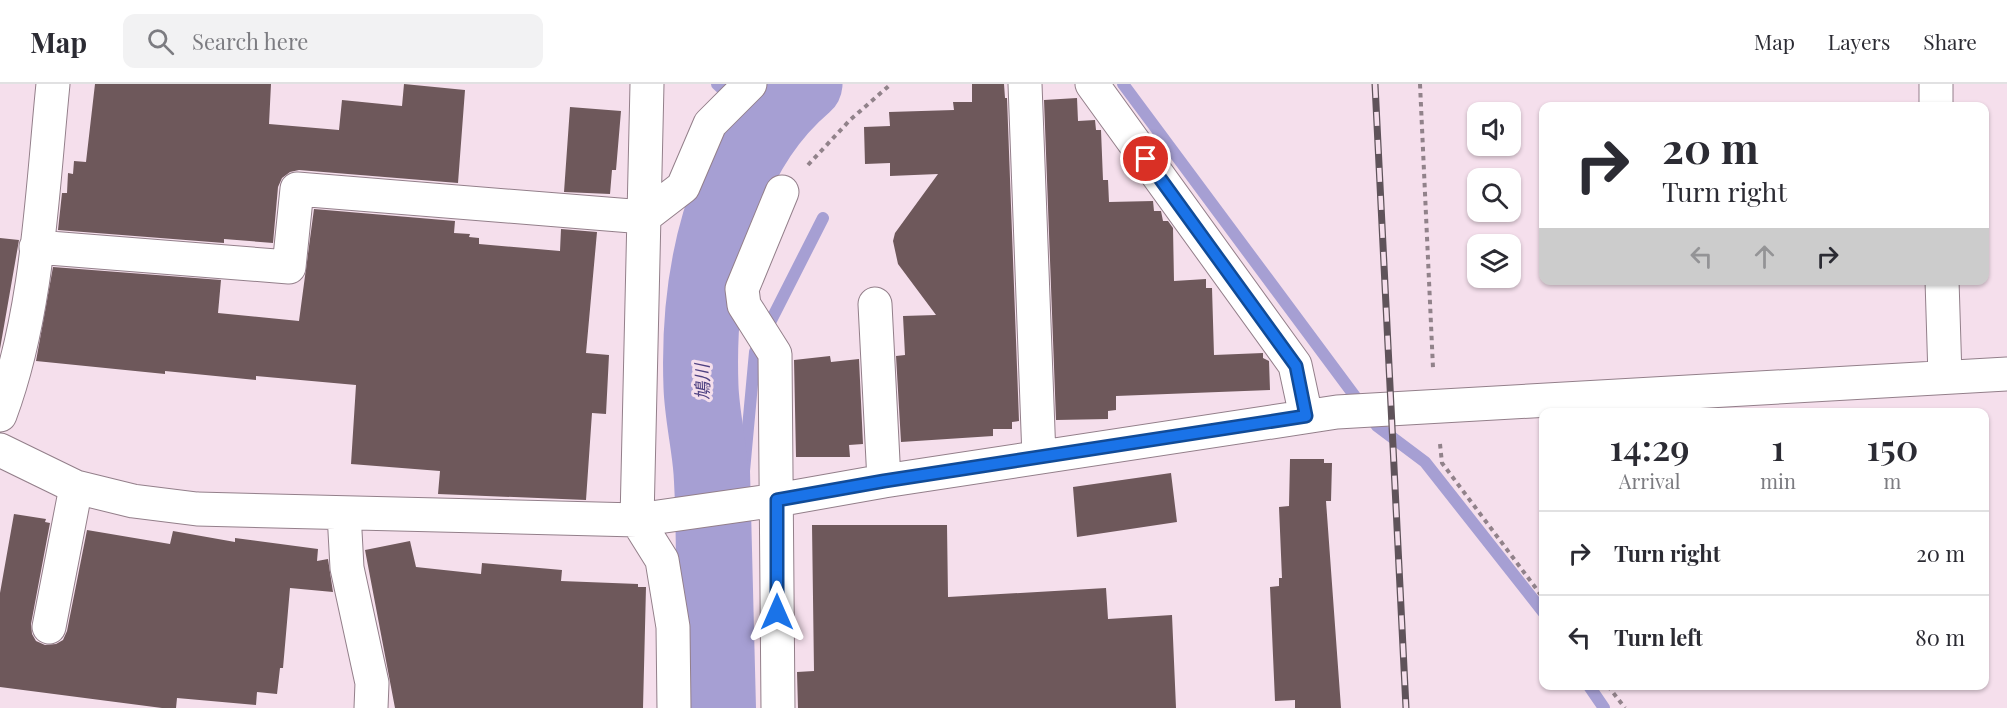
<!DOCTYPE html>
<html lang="en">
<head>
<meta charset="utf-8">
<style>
  body { margin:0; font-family:"Playfair Display","Noto Sans JP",serif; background:#f2f2f3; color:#2b2b33; height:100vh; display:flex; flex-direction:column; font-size:22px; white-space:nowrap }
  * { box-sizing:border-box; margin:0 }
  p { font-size:20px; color:#7c7c81 }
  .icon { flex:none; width:33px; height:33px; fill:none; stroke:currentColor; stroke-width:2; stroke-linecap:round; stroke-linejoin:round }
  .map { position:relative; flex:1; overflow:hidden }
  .details { position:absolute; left:1539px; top:324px; width:450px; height:282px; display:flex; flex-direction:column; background:#fff; border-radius:12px; box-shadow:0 2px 4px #0004 }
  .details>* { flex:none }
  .guide { position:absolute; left:1539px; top:18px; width:450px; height:183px; border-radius:12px; box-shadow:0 2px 4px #0004; background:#fff; color:#2b2b33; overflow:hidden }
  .tools { position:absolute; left:1467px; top:18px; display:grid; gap:12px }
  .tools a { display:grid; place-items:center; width:54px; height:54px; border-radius:12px; background:#fff; box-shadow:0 2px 4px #0004; font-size:30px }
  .pin { position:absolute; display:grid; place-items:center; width:51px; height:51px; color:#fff; margin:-26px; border:3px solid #fff; border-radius:50%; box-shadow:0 2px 6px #0007 }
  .me { position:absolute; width:66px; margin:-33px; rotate:0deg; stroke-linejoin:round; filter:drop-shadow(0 0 4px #0008) }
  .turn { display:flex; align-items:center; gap:21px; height:126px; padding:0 24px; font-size:27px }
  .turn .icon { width:78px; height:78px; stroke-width:2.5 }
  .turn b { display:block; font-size:42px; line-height:51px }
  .lanes { display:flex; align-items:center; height:57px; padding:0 24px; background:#0003; justify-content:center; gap:30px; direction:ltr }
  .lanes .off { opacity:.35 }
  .eta { display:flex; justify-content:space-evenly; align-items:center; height:102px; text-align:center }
  .eta b { font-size:36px; font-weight:600; line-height:42px }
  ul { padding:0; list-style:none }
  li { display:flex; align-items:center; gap:18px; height:84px; padding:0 24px; border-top:2px solid #e1e1e2 }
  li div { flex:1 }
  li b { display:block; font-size:22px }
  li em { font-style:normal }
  header { display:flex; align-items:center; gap:36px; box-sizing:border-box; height:84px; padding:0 30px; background:#fff; border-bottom:2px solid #e1e1e2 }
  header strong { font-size:28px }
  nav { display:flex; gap:33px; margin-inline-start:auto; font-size:21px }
  .search { width:420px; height:54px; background:#f2f2f3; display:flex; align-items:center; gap:15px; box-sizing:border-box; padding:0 21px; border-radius:12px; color:#7c7c81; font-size:22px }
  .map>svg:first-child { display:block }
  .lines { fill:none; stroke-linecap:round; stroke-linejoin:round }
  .stream { stroke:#a69fd3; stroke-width:12 }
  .river { stroke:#a69fd3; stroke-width:75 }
  .building { fill:#6e585b }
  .minor-casing { stroke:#937f8a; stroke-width:35 }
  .path { stroke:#91828a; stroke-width:4; stroke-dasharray:4.5 4.5; stroke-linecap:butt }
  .minor { stroke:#fff; stroke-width:33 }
  .rail-casing { stroke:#5f535a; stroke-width:7 }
  .rail { stroke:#f5dfec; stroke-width:4.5; stroke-dasharray:14; stroke-linecap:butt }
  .route-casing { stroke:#114b97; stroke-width:15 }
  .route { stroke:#1a73e8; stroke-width:10 }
  .labels { text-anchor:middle; stroke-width:6; stroke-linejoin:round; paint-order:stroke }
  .water-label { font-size:18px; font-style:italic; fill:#4e4181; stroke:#f5dfec }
</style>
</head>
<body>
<header>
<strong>Map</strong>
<div class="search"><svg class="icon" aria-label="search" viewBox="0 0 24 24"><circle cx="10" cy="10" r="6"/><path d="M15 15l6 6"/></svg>Search here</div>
<nav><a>Map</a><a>Layers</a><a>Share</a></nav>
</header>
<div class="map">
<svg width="2007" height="624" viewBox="0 0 2007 624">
  <rect width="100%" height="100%" fill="#f5dfec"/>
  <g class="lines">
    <path class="stream" d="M717 0 765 44
      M1123 0 1377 342 1425 378 1544 529
      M1589 602 1604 624
      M750 624 744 387 755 268 823 134"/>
    <path class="river" d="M713 624C712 546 716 466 711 388 709 360 702 331 701 303 697 196 719 73 805 0"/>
  </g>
  <path class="building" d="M95 0H271L269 40 339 46 342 16 402 22 404 0 465 6 458 99 299 86 290 88 282 94 278 103 273 159 224 155V159L58 146 62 109H67L68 89 73 90 74 77 86 78Z
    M972 0H1004L1005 14H1007L1019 337 1012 338V345H993V352L901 358 896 272 905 271 903 232 936 231 898 180 893 157 895 149 938 90 890 92V79L865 80 864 43 890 42 889 28 954 26 953 18H972Z
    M1077 14 1078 37 1095 36 1096 46H1101L1103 96H1108L1109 118 1153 117 1154 127H1161L1163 137H1168L1173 144 1174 197 1206 195V204H1212L1214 271 1263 269V274L1269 277 1270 306 1116 312V326L1108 327V335L1056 336 1044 16Z
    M570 23 621 27 616 86H612L610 110 564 108Z
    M314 125 455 137 454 149 470 150 469 153 479 154V160L560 167 561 145 597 148 586 269 609 271 606 330 592 329 586 416 438 410 440 387 351 380 356 301 256 292V296L165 287V290L36 277 53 183 221 196 218 229 299 237Z
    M0 154 19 156 0 265Z
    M830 272 831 278 859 275 863 360 849 361 850 373H796L794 276Z
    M1290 375H1324V379H1332L1331 417H1326L1341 624H1295V616L1275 617 1270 503 1279 502V494H1282L1279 423 1289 422Z
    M1171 389 1177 438 1077 453 1073 403Z
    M14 430 46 435 45 438 50 439 31 540 32 550 36 557 45 561 56 560 63 556 67 547 87 446 170 460 173 447 235 458V454L318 465 317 477 328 475 333 508 290 504 283 584H280L277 610 257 608 256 621 177 614 176 624H162L0 603V509Z
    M812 441H947L948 513 1106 504 1108 535 1172 531 1176 624H798L797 588 814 587Z
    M410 457 416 483 481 490 482 479 562 486 561 497 638 500V503H646L643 624H395L365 466Z"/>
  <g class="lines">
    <g class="minor-casing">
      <path id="minor" d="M647 0 637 436 662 476 673 543 674 624
        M1025 0 1039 373
        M1092 0 1295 281 1306 332
        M1936 0V22
        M36 163 289 183 297 105 644 133 683 103 710 40 750 0
        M1942 196 1945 293
        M875 220 884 397
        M0 331C38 229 42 109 53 0
        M0 366 76 403 133 417 197 425 637 436 777 416 884 397 1337 328 2007 290
        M344 429 347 484 372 599 371 624
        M49 543 76 403
        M778 624 775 270 744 221 742 205 782 108"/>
    </g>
    <path class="path" d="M1420 0 1433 284
      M808 81 850 36 891 0
      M1440 360 1442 379 1544 515
      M1608 602 1625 624"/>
    <use href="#minor" class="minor"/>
    <g class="rail-casing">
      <path id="rail" d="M1375 0 1406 624"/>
    </g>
    <use href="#rail" class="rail"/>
  </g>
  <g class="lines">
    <g class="route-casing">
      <path id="route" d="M777 528V416L884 397 1306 332 1296 282 1146 75"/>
    </g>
    <use href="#route" class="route"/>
  </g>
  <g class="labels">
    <g class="water-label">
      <text transform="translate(703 298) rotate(-92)" y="6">鳩川</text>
    </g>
  </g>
</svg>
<div class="tools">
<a><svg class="icon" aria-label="sound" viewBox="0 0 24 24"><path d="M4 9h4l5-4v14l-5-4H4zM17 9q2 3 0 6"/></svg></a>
<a><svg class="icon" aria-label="search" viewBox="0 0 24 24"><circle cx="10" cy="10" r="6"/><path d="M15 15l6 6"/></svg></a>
<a><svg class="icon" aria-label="layers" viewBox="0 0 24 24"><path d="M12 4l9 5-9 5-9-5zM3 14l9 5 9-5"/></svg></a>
</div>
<div class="pin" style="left:1146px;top:75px;background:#d93025"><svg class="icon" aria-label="arrive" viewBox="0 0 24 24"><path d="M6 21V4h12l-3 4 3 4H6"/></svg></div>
<svg class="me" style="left:777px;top:528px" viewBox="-20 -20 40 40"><path d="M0-17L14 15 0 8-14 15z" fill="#1a73e8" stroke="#fff" stroke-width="4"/></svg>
<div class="guide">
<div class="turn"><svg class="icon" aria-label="right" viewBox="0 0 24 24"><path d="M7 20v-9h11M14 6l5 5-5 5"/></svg><div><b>20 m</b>Turn right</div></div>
<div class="lanes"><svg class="icon off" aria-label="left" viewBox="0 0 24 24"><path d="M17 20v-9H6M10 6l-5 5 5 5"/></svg><svg class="icon off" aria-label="ahead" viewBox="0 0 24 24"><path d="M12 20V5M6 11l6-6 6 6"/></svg><svg class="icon" aria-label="right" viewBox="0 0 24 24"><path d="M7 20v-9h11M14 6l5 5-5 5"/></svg></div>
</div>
<section class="details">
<div class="eta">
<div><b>14:29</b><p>Arrival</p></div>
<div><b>1</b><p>min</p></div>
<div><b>150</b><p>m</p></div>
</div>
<ul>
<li><svg class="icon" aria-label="right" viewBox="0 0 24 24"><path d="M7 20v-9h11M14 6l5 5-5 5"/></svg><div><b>Turn right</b></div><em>20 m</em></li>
<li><svg class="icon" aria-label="left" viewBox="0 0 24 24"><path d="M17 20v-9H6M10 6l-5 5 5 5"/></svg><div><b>Turn left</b></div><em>80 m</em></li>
</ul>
</section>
</div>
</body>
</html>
